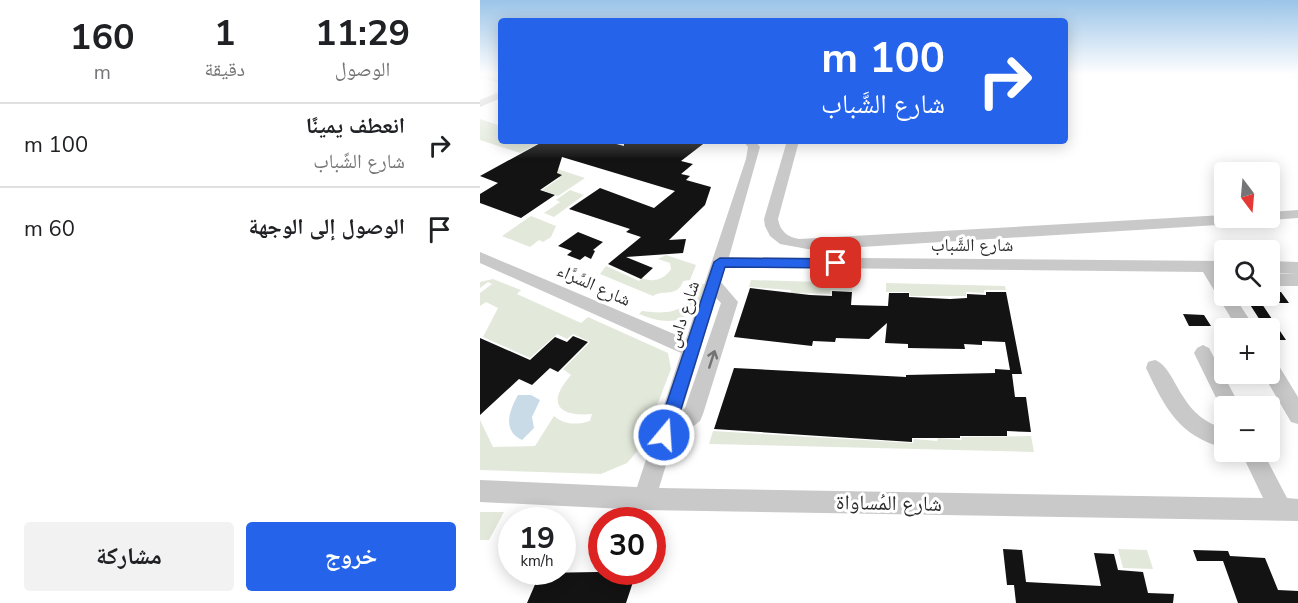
<!DOCTYPE html>
<html lang="ar">
<head>
<meta charset="utf-8">
<style>
  body { margin:0; font-family:"Nunito Sans","Noto Naskh Arabic",sans-serif; background:#f2f2f2; color:#202124; direction:rtl; height:100vh; display:flex; flex-direction:column; font-size:22px; white-space:nowrap }
  * { box-sizing:border-box; margin:0 }
  p { font-size:20px; color:#757577 }
  .icon { flex:none; width:33px; height:33px; fill:none; stroke:currentColor; stroke-width:2; stroke-linecap:round; stroke-linejoin:round }
  .map { position:relative; flex:1; overflow:hidden; direction:ltr }
  .side { display:flex; flex-direction:column; background:#fff; width:480px }
  .side>* { flex:none }
  .hud { position:absolute; left:18px; top:18px; width:570px; height:126px; border-radius:6px; box-shadow:0 3px 15px #0003; direction:rtl; background:#2563eb; color:#fff; overflow:hidden }
  .needle { width:39px; rotate:164deg }
  .tools { position:absolute; left:734px; top:162px; display:grid; gap:12px }
  .tools a { display:grid; place-items:center; width:66px; height:66px; border-radius:6px; background:#fff; box-shadow:0 3px 15px #0003; font-size:30px }
  .speed { position:absolute; left:18px; top:507px; display:flex; gap:12px; font-size:30px; font-weight:700; text-align:center }
  .speed>* { display:grid; place-content:center; width:78px; height:78px; border-radius:50%; background:#fff; box-shadow:0 3px 15px #0003; line-height:1 }
  .speed small { font-size:15px; font-weight:400 }
  .speed .limit { border:9px solid #d22; background:#fff; color:#111 }
  .pin { position:absolute; display:grid; place-items:center; width:51px; height:51px; color:#fff; margin:-26px; border-radius:12px; box-shadow:0 3px 9px #0006 }
  .me { position:absolute; width:66px; margin:-33px; rotate:18deg; stroke-linejoin:round; filter:drop-shadow(0 0 4px #0008) }
  .turn { display:flex; align-items:center; gap:21px; height:126px; padding:0 24px; font-size:27px }
  .turn .icon { width:78px; height:78px; stroke-width:2.5 }
  .turn b { display:block; font-size:42px; line-height:51px }
  .eta { display:flex; justify-content:space-evenly; align-items:center; height:102px; text-align:center }
  .eta b { font-size:36px; font-weight:700; line-height:42px }
  .cta { display:flex; gap:12px; margin-top:auto; padding:12px 24px }
  .cta a { flex:1; height:69px; border-radius:6px; background:#2563eb; color:#fff; font-size:24px; font-weight:700; line-height:69px; text-align:center }
  .cta a+a { background:#f2f2f2; color:#202124 }
  ul { padding:0; list-style:none }
  li { display:flex; align-items:center; gap:18px; height:84px; padding:0 24px; border-top:2px solid #e0e0e0 }
  li div { flex:1 }
  li b { display:block; font-size:22px }
  li em { font-style:normal }
  main { display:flex; flex:1; min-height:0 }
  .map>svg:first-child { display:block }
  .green { fill:#e2e9db }
  .water { fill:#c8dbe7 }
  .building { fill:#131313 }
  .lines { fill:none; stroke-linecap:round; stroke-linejoin:round }
  .minor { fill:#c9c9c9; fill-rule:evenodd }
  .oneway { stroke:#737373 }
  .route { fill:#2563eb; stroke:#184099; stroke-width:1.5 }
  .labels { text-anchor:middle; stroke-width:6; stroke-linejoin:round; paint-order:stroke }
  .street-label { font-size:18px; fill:#2c2c2c; stroke:#fff }
  .near-street-label { font-size:21px; fill:#2c2c2c; stroke:#fff }
</style>
</head>
<body>
<main>
<div class="map">
<svg width="818" height="603" viewBox="0 0 818 603">
  <rect width="100%" height="100%" fill="#fff"/>
  <path class="green" d="M0 119 21 126V141H62L40 153 0 140Z
    M62 164 105 178 78 196 62 190 80 178 58 170Z
    M90 190 104 195 74 217 64 213 80 202 76 200Z
    M51 216 76 226 71 237 63 242 59 240 50 247 22 236Z
    M186 255 216 265 210 280 203 281C198 298 183 289 173 296L120 274 126 266 159 281 162 278C173 283 185 279 191 269L190 263 178 259Z
    M13 279 41 290 37 294 101 323 108 317 188 353 191 369 161 447 147 463 121 474 0 470V420L13 447 55 446 74 416C84 425 97 425 110 421L112 414C78 417 66 403 91 375L83 369 110 342 93 334 87 339 77 334 50 358 3 337 18 308 6 302 0 306V293L12 284 8 282 0 288V282Z
    M271 280 373 283 372 291 351 290 350 294 311 293V290L269 287Z
    M406 283 525 286 526 290H504V293L486 292V296H430L429 292H406Z
    M220 284H227C212 320 196 329 159 314L162 311C191 315 207 312 220 284Z
    M233 431 433 443 434 439 457 441 458 438 482 440 481 437 551 436 554 452 229 444Z
    M0 512H24L9 540H0Z
    M638 549 667 550 673 569 643 568Z"/>
  <path class="water" d="M38 395H51L60 400 52 417 54 428 42 440C22 431 29 411 38 395Z"/>
  <path class="building" d="M64 141H125L144 146V141H227L201 161 213 164 201 174 210 176 206 180 231 187 225 205 189 240 206 239 203 253 146 257 173 268 161 279 128 264 161 237 146 232 150 229 89 209 120 188 174 208 195 191 82 157 77 173 82 175 60 190 75 195 41 218 0 203V194L18 183 0 176Z
    M98 232 123 242 113 250 115 251 111 259 105 256 100 260 87 255 92 251 78 246Z
    M270 288 330 295 352 296V291L372 292 371 305 408 306 409 293H429V297L470 299 487 298V294L506 295V292H526L542 374H532L535 397H546L551 432 527 431V436H480V438H432V442L234 429 254 368 426 377V375L515 373V369L530 370 525 342 502 341V345L484 344 485 349 428 348V344L405 343 407 323 389 339 356 338 355 342 333 341 332 346 254 337Z
    M789 292H801L809 303H789Z
    M769 303 782 304 806 340H792L789 328H785Z
    M703 314 724 315 731 326H709Z
    M93 336 108 342 78 372 70 368 52 385 39 379 0 415V338L50 360 75 337 87 342Z
    M523 549 542 550 546 582 621 586 614 553 634 554 638 570 663 572 668 593 694 594 693 603H536L534 585H527Z
    M713 550 748 551 750 556 785 558 798 590 818 591V603H758L743 561H717Z
    M117 572 156 573 146 603H47L60 573Z"/>
  <g class="lines">
    <path class="minor" d="M0 74 21 77V83L0 78Z
      M807 74H818V81Z
      M21 91V98L0 107V100Z
      M263 141H275L280 147 249 257 744 261V273H740L744 279V296H754L775 328H757L723 272 245 267 241 282 258 302 223 414 220 421 193 442 179 488 783 498 761 452H783L807 498 818 499V521L164 510 0 502V480L157 487 201 353 0 263V252L206 339 266 159 268 147ZM236 298 241 303 205 408 202 410Z
      M307 141H319L298 219C300 231 307 237 319 239L744 215V218H777L770 223 333 250 300 244 290 236 285 226 284 219Z
      M818 210V218L789 220 783 218H789V212Z
      M789 261 818 262V274L789 273Z
      M789 274H818V286H789Z
      M723 345 729 348 760 406H744L743 412 714 353 717 348Z
      M789 359 796 361 818 397V424L811 422 783 374H789Z
      M675 360C697 368 699 417 744 428V448C699 436 685 408 666 368L668 362Z"/>
  </g>
  <defs><path id="oneway-shaft" d="M-6 0H5M1.5-3L5.5 0L1.5 3" fill="none" stroke-width="1.6" stroke-linecap="round" stroke-linejoin="round" transform="scale(1.5)"/></defs>
  <use class="oneway" href="#oneway-shaft" transform="translate(232 359) rotate(-72)"/>
  <linearGradient id="sky" x2="0" y2="1"><stop stop-color="#9bc4e8"/><stop offset="0.47" stop-color="#fff"/><stop offset="1" stop-color="#fff" stop-opacity="0"/></linearGradient>
  <rect width="818" height="159" fill="url(#sky)"/>
  <path class="route" d="M240 258 356 259 363 263 356 268 245 267 193 435 191 440 184 443 178 440 176 435 234 262Z"/>
  <g class="labels">
    <g class="street-label">
      <text x="492" y="251">شارع الشَّباب</text>
      <text transform="translate(114 285) rotate(24)" y="6">شارع السَّرَّاء</text>
      <text transform="translate(203 314) rotate(-72)" y="6">شارع داس</text>
    </g>
    <g class="near-street-label">
      <text transform="translate(409 503) rotate(1)" y="7">شارع المُساواة</text>
    </g>
  </g>
</svg>
<div class="tools">
<a><svg class="needle" viewBox="-14 -14 28 28"><path d="M0-13l5 13h-10z" fill="#e53935"/><path d="M0 13l5-13h-10z" fill="#757577"/></svg></a>
<a><svg class="icon" aria-label="search" viewBox="0 0 24 24"><circle cx="10" cy="10" r="6"/><path d="M15 15l6 6"/></svg></a>
<a>+</a>
<a>−</a>
</div>
<div class="speed"><div>19<small>km/h</small></div><div class="limit">30</div></div>
<div class="pin" style="left:356px;top:263px;background:#d93025"><svg class="icon" aria-label="arrive" viewBox="0 0 24 24"><path d="M6 21V4h12l-3 4 3 4H6"/></svg></div>
<svg class="me" style="left:184px;top:435px" viewBox="-20 -20 40 40"><circle r="17" fill="#2563eb" stroke="#fff" stroke-width="3"/><path d="M0-11L8 9 0 5-8 9z" fill="#fff"/></svg>
<div class="hud">
<div class="turn"><svg class="icon" aria-label="right" viewBox="0 0 24 24"><path d="M7 20v-9h11M14 6l5 5-5 5"/></svg><div><b>100 m</b>شارع الشَّباب</div></div>
</div>
</div>
<section class="side">
<div class="eta">
<div><b>11:29</b><p>الوصول</p></div>
<div><b>1</b><p>دقيقة</p></div>
<div><b>160</b><p>m</p></div>
</div>
<ul>
<li><svg class="icon" aria-label="right" viewBox="0 0 24 24"><path d="M7 20v-9h11M14 6l5 5-5 5"/></svg><div><b>انعطف يمينًا</b><p>شارع الشَّباب</p></div><em>100 m</em></li>
<li><svg class="icon" aria-label="arrive" viewBox="0 0 24 24"><path d="M6 21V4h12l-3 4 3 4H6"/></svg><div><b>الوصول إلى الوجهة</b></div><em>60 m</em></li>
</ul>
<div class="cta"><a>خروج</a><a>مشاركة</a></div>
</section>
</main>
</body>
</html>
